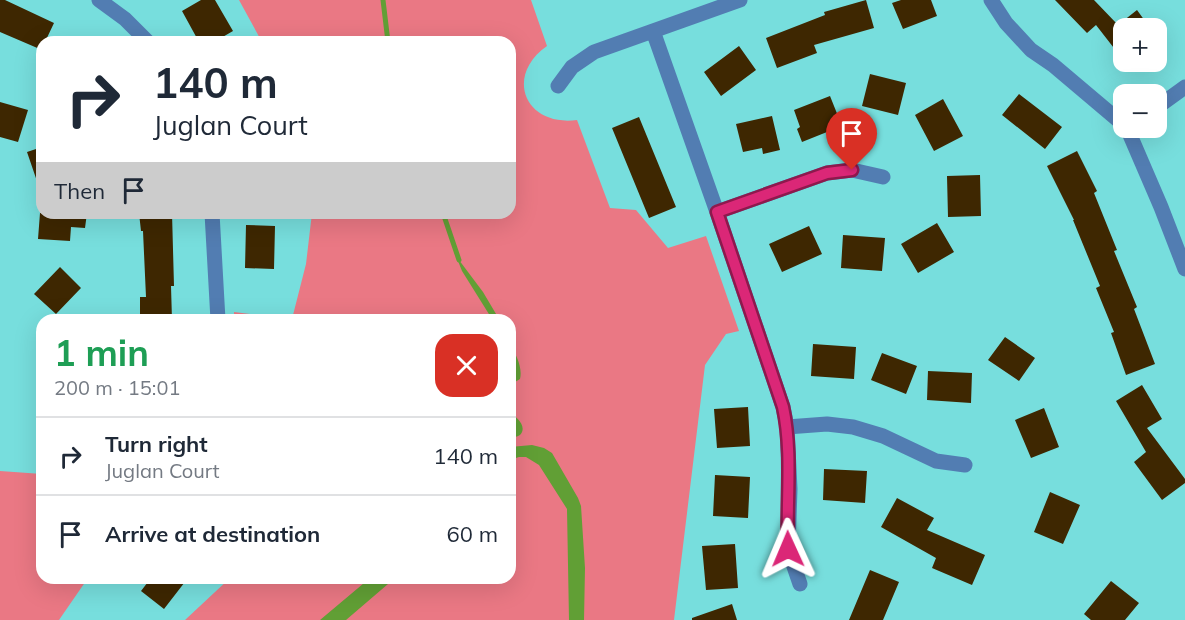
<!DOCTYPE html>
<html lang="en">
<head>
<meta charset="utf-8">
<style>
  body { margin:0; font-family:Mulish,sans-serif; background:#f2f2f3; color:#1f2937; height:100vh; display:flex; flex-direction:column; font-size:22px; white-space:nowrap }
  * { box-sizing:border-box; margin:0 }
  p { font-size:20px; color:#747a83 }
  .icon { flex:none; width:33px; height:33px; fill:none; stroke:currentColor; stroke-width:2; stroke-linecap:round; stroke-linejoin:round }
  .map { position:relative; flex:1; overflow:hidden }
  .drawer { position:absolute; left:36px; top:314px; width:480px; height:270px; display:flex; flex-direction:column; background:#fff; border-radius:18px; box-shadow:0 6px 24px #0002 }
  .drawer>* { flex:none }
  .guide { position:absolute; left:36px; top:36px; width:480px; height:183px; border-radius:18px; box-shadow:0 6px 24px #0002; background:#fff; color:#1f2937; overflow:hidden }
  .tools { position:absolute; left:1113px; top:18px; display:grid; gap:12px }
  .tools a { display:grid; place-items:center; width:54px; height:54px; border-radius:12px; background:#fff; box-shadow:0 6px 24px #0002; font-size:30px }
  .pin { position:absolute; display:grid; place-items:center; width:51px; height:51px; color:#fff; margin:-62px -26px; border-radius:50% 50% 50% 0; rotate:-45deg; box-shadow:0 0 6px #0007 }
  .pin .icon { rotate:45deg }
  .me { position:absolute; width:66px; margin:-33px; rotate:359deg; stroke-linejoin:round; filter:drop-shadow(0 0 4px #0008) }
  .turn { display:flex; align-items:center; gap:21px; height:126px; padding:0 18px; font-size:27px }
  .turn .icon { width:78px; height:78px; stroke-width:2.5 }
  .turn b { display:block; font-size:42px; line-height:51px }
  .then { display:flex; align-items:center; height:57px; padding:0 18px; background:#0003; gap:12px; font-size:22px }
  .round { display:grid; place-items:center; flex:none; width:63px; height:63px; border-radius:18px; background:#f2f2f3 }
  .head { display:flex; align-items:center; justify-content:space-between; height:102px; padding:0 18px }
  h1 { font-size:36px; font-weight:700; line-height:45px; color:#1e9e55 }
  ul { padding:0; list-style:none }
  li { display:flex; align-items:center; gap:18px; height:78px; padding:0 18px; border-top:2px solid #e0e1e3 }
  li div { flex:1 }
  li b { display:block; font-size:22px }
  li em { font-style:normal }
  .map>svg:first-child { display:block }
  .green { fill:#ea7884 }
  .water { fill:#619f35 }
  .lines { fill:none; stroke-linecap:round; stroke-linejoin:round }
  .stream { stroke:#619f35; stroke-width:5 }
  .building { fill:#3e2701 }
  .minor { stroke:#527db2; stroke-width:15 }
  .route-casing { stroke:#8e194d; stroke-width:15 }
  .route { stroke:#db2777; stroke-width:10 }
</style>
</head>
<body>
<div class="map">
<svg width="1185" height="620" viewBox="0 0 1185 620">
  <rect width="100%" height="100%" fill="#77dedd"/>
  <path class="green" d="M239 0H531L547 46C504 76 525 127 577 120L610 208 636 210 668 248 706 236 739 331 726 334 705 365 674 620H185L230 578H510V320H234V312L292 319 306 264 312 213H510V42H262Z
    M0 471 42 474V578H88L59 620H0Z"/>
  <path class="water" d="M456 256 483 292 499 319H492L462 271Z
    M510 343C515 354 523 366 520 379L510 385V378L514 377 516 371 510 356Z
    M510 412C516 417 528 426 520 435 517 437 513 437 510 439V432H513L515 427 510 420Z
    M532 445 544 448 552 453 578 498 581 506 585 568 584 620H569L567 509 539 465 526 457H519L510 460V447Z
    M370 578H395L346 620H320Z"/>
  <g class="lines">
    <path class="stream" d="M383 0 388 42
      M443 213 459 260"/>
  </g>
  <path class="building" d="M0 0H5L54 23 45 42H42V50L0 32Z
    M201 0H215L233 31 214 42H199L182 11Z
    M866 0 874 28 814 45 817 53 777 68 766 38 825 15 824 12Z
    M901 0H931L937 16 903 29 892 3Z
    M1055 0H1094L1118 25 1137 10 1145 21 1135 28H1121L1124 31V61L1096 25 1087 33Z
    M739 46 756 70 721 96 704 72Z
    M870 74 906 83 898 115 862 106Z
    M1019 94 1062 127 1045 149 1002 115Z
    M830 96 842 126 802 142 797 129 800 127 794 110Z
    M943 99 963 136 934 151 915 115Z
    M0 102 28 110 18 142 0 137Z
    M772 116 780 150 763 154 762 148 743 152 736 124Z
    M639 117 676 207 649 218 612 128Z
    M42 147V189L40 190 27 152Z
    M1077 151 1097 191 1094 193 1117 250 1114 251 1137 307 1134 309 1155 364 1126 375 1111 333 1114 332 1096 288 1100 286 1073 220H1074L1047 166Z
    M980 175 981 216 948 217 947 176Z
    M40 213H87L85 228 71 227 70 241 38 239Z
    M139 213H172L174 286H171L172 320H140V297H146L143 231H141Z
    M937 223 954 252 918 273 901 244Z
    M246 225 275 226 274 269 245 268Z
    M809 226 822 254 782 272 769 244Z
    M843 235 885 238 882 271 841 268Z
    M60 267 81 288 56 314 34 294Z
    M1005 337 1035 358 1019 381 988 360Z
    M813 344 856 347 854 379 811 376Z
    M882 353 917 366 906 394 871 380Z
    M928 371 972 373 971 403 927 400Z
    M1142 385 1162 419 1147 428 1185 479V483L1162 500 1134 462 1146 452 1116 401Z
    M748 407 750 446 717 448 714 409Z
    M1044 408 1059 447 1031 458 1015 420Z
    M824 469 867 471 865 503 823 500Z
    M715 475 750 477 748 518 713 516Z
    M1050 492 1080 505 1063 544 1034 532Z
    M897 498 934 518 927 530 985 555 972 585 932 568 936 558 881 527Z
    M735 544 738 588 706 590 702 546Z
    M870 570 899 582 883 620H849Z
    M151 578H188L164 609 141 591Z
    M1111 581 1139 603 1125 620H1091L1084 614Z
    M732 604 737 620H692V618Z"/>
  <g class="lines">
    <path class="minor" d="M99 0 125 19 148 42
      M991 0 1006 23 1031 50 1053 65 1124 125
      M653 31 717 212 783 407 787 427 790 489 788 549 800 584
      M558 86 572 67 594 52 740 0
      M1156 108 1185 87
      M1127 128 1161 207 1185 269
      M717 212 827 173 852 170 883 177
      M212 213 218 320
      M787 427 827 424 853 427 883 436 936 461 965 465"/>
  </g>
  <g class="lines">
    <g class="route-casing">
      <path id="route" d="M788 549C786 502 793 454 783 407L717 212 827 173 852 170"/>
    </g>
    <use href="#route" class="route"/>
  </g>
</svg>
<div class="tools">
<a>+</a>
<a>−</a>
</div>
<div class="pin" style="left:852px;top:170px;background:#d93025"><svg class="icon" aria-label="arrive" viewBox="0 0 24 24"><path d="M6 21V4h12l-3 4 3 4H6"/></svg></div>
<svg class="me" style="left:788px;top:549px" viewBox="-20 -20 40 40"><path d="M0-17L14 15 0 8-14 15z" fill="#db2777" stroke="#fff" stroke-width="4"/></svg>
<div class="guide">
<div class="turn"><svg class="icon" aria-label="right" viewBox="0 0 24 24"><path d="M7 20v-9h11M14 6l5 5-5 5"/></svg><div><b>140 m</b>Juglan Court</div></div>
<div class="then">Then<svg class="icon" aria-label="arrive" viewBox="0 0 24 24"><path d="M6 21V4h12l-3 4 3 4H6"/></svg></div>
</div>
<section class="drawer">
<div class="head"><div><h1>1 min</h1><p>200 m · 15:01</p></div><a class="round" style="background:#d93025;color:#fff"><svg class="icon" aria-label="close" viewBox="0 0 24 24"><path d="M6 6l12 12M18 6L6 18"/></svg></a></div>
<ul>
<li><svg class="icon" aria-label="right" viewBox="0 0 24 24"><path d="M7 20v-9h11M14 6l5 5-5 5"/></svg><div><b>Turn right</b><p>Juglan Court</p></div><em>140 m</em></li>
<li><svg class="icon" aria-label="arrive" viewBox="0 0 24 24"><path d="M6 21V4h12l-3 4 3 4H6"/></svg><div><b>Arrive at destination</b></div><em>60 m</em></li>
</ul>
</section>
</div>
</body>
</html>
